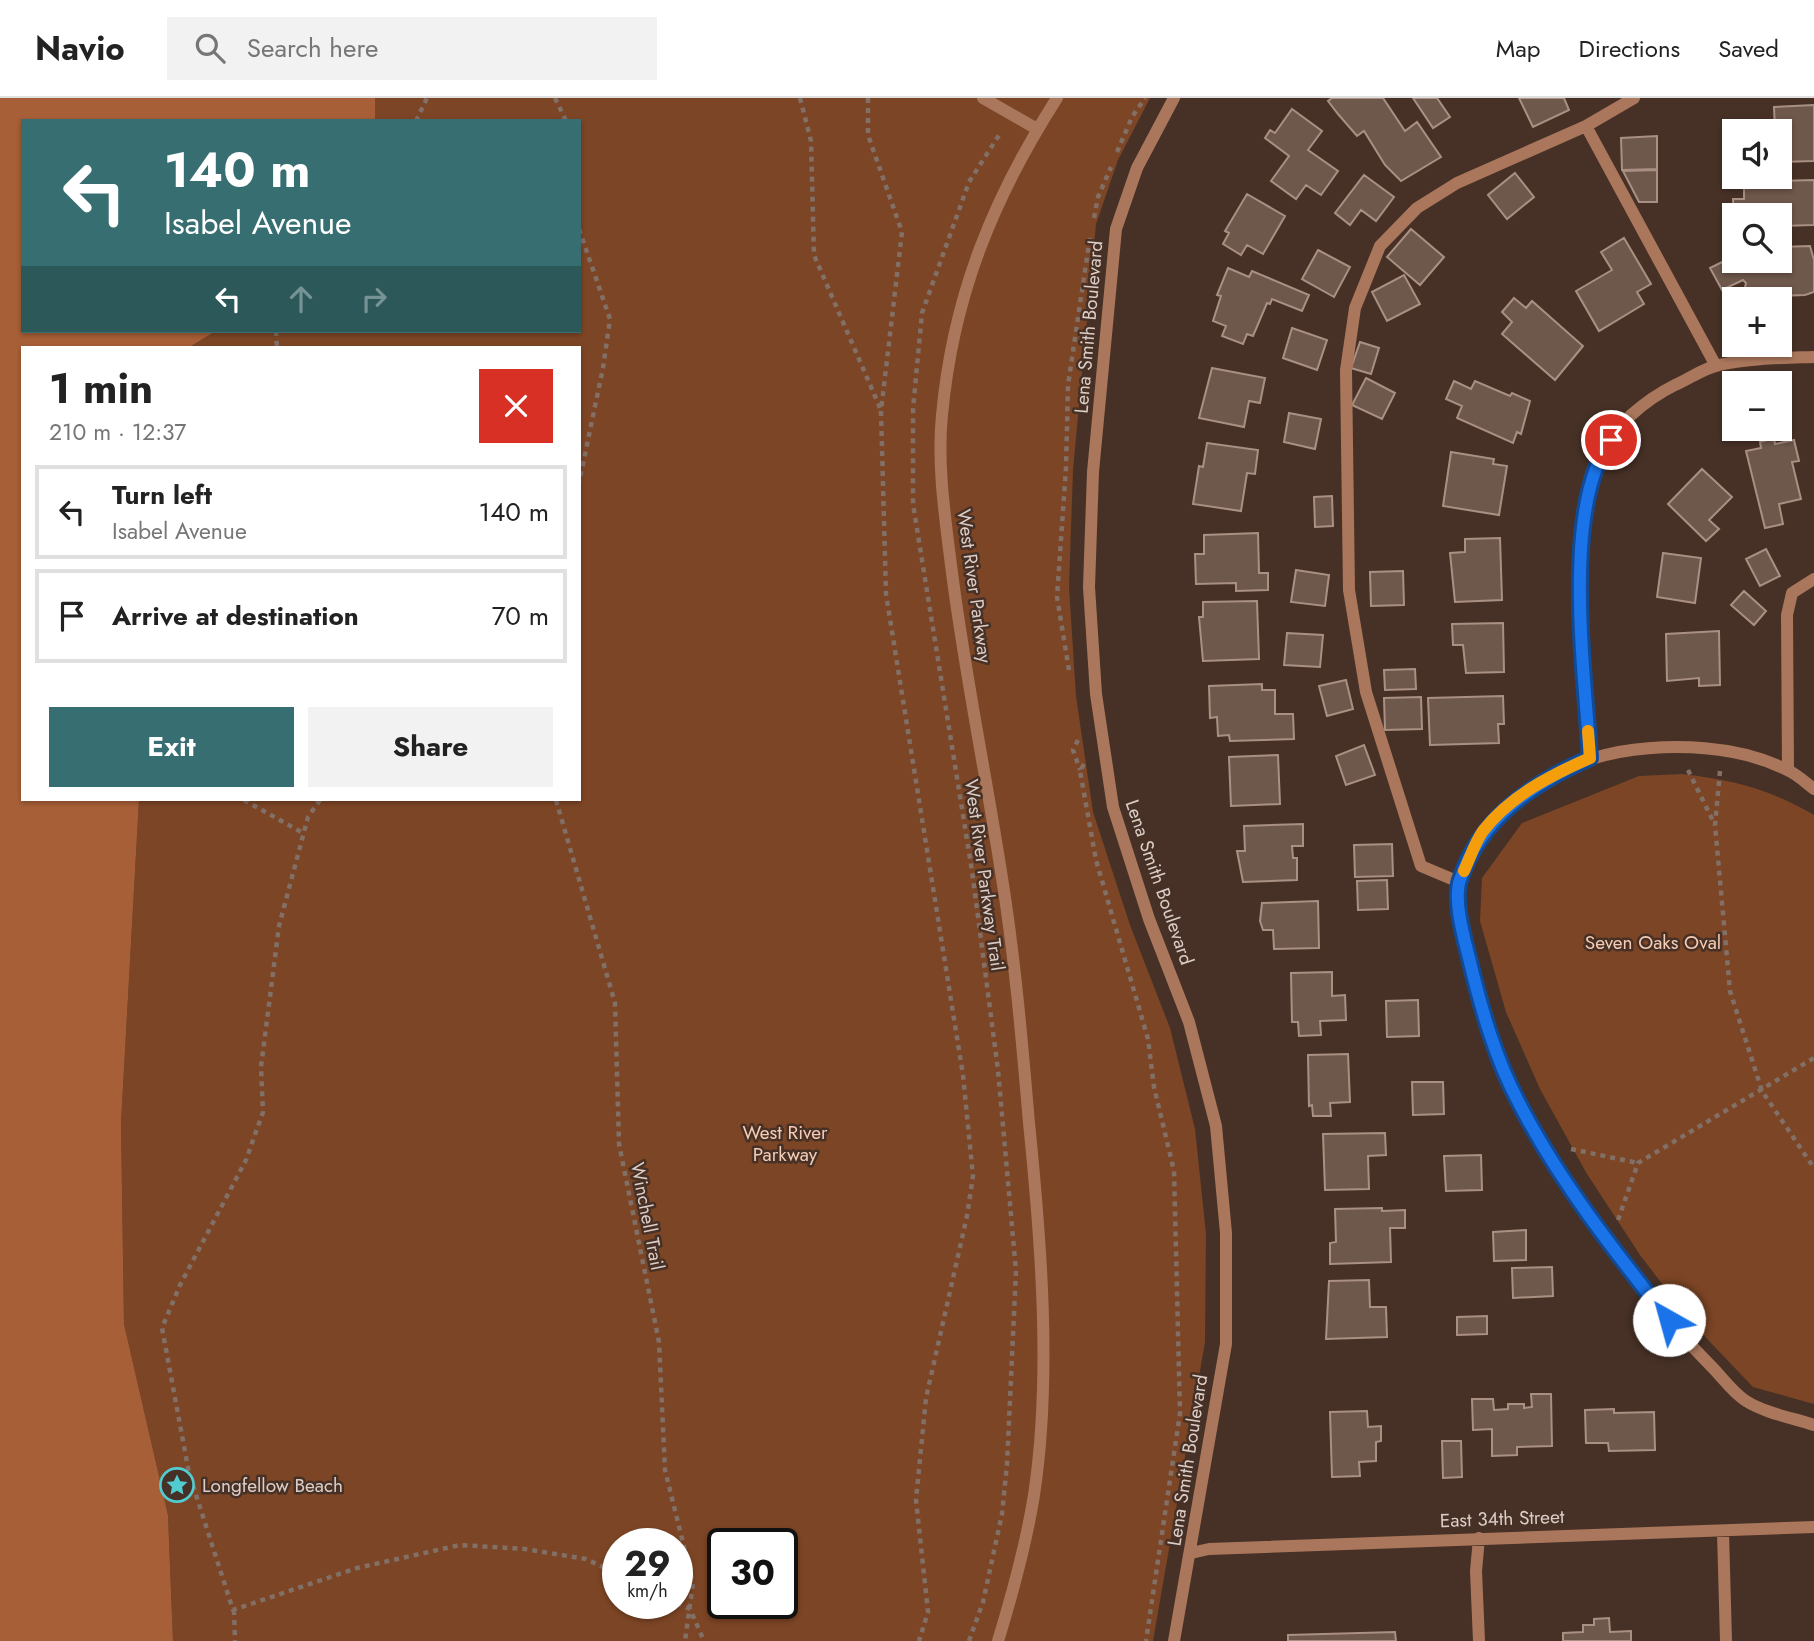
<!DOCTYPE html>
<html lang="en">
<head>
<meta charset="utf-8">
<style>
  body { margin:0; font-family:Jost,sans-serif; background:#f2f2f2; color:#222; height:100vh; display:flex; flex-direction:column; font-size:26px; white-space:nowrap }
  * { box-sizing:border-box; margin:0 }
  p { font-size:23px; color:#767676 }
  .icon { flex:none; width:38px; height:38px; fill:none; stroke:currentColor; stroke-width:2; stroke-linecap:round; stroke-linejoin:round }
  .map { position:relative; flex:1; overflow:hidden }
  .drawer { position:absolute; left:21px; top:248px; width:560px; height:455px; display:flex; flex-direction:column; background:#fff; border-radius:0px; box-shadow:0 2px 5px #0004 }
  .drawer>* { flex:none }
  .guide { position:absolute; left:21px; top:21px; width:560px; height:214px; border-radius:0px; box-shadow:0 2px 5px #0004; background:#376e71; color:#fff; overflow:hidden }
  .buttons { position:absolute; left:1722px; top:21px; display:grid; gap:14px }
  .buttons a { display:grid; place-items:center; width:70px; height:70px; border-radius:0px; background:#fff; box-shadow:0 2px 5px #0004; font-size:35px }
  .speed { position:absolute; left:602px; top:1430px; display:flex; gap:14px; font-size:35px; font-weight:700; text-align:center }
  .speed>* { display:grid; place-content:center; width:91px; height:91px; border-radius:50%; background:#fff; box-shadow:0 2px 5px #0004; line-height:1 }
  .speed small { font-size:18px; font-weight:400 }
  .speed .limit { border:4px solid #111; border-radius:10px; background:#fff; color:#111 }
  .pin { position:absolute; display:grid; place-items:center; width:60px; height:60px; color:#fff; margin:-30px; border:4px solid #fff; border-radius:50%; box-shadow:0 2px 7px #0007 }
  .me { position:absolute; width:77px; margin:-38px; rotate:322deg; stroke-linejoin:round; filter:drop-shadow(0 0 5px #0008) }
  .turn { display:flex; align-items:center; gap:24px; height:147px; padding:0 28px; font-size:32px }
  .turn .icon { width:91px; height:91px; stroke-width:2.5 }
  .turn b { display:block; font-size:49px; line-height:60px }
  .lanes { display:flex; align-items:center; height:66px; padding:0 28px; background:#0003; justify-content:center; gap:35px; direction:ltr }
  .lanes .off { opacity:.35 }
  .round { display:grid; place-items:center; flex:none; width:74px; height:74px; border-radius:0px; background:#f2f2f2 }
  .head { display:flex; align-items:center; justify-content:space-between; height:119px; padding:0 28px }
  h1 { font-size:42px; font-weight:700; line-height:52px }
  .cta { display:flex; gap:14px; margin-top:auto; padding:14px 28px }
  .cta a { flex:1; height:80px; border-radius:0px; background:#376e71; color:#fff; font-size:28px; font-weight:700; line-height:80px; text-align:center }
  .cta a+a { background:#f2f2f2; color:#222 }
  ul { padding:0; list-style:none }
  li { display:flex; align-items:center; gap:21px; height:94px; margin:0 14px 10px; padding:0 14px; border:4px solid #e0e0e0; border-radius:0px }
  li div { flex:1 }
  li b { display:block; font-size:26px }
  li em { font-style:normal }
  header { display:flex; align-items:center; gap:42px; box-sizing:border-box; height:98px; padding:0 35px; background:#fff; border-bottom:2px solid #e0e0e0 }
  header strong { font-size:33px }
  nav { display:flex; gap:38px; margin-inline-start:auto; font-size:24px }
  .search { width:490px; height:63px; background:#f2f2f2; display:flex; align-items:center; gap:18px; box-sizing:border-box; padding:0 24px; border-radius:0px; color:#767676; font-size:26px }
  .map>svg:first-child { display:block }
  .green { fill:#7c4525; fill-rule:evenodd }
  .water { fill:#a75f37 }
  .building { fill:#6e574b; stroke:#a99083; stroke-width:2 }
  .lines { fill:none; stroke-linecap:round; stroke-linejoin:round }
  .path { stroke:#826f66; stroke-width:4.5; stroke-dasharray:5 5; stroke-linecap:butt }
  .minor { stroke:#aa775c; stroke-width:12 }
  .route-casing { stroke:#114b97; stroke-width:18 }
  .route { stroke:#1a73e8; stroke-width:12 }
  .slow { stroke:#f59e0b; stroke-width:12 }
  .labels { text-anchor:middle; stroke-width:5; stroke-linejoin:round; paint-order:stroke }
  .street-label { font-size:19px; fill:#dccec7; stroke:#473126 }
  .park-label { font-size:19px; fill:#f5ccb6; stroke:#473126 }
  .poi-label { font-size:19px; fill:#dccec7; stroke:#473126; text-anchor:start }
</style>
</head>
<body>
<header>
<strong>Navio</strong>
<div class="search"><svg class="icon" aria-label="search" viewBox="0 0 24 24"><circle cx="10" cy="10" r="6"/><path d="M15 15l6 6"/></svg>Search here</div>
<nav><a>Map</a><a>Directions</a><a>Saved</a></nav>
</header>
<div class="map">
<svg width="1814" height="1543" viewBox="0 0 1814 1543">
  <rect width="100%" height="100%" fill="#473126"/>
  <path class="green" d="M375 0H1150L1118 62 1096 126 1073 372 1069 489 1076 598 1093 714 1130 827 1170 930 1195 1031 1206 1136 1205 1244 1153 1543H173L168 1417 124 1226 121 1025 139 702H579V250H188L216 233H579V23H375ZM618 1446H677V1505H618ZM723 1446H782V1505H723Z
    M1682 676C1734 682 1769 691 1814 717V1306L1753 1289 1692 1225 1640 1157 1587 1076 1540 991 1506 914 1480 823 1482 780 1522 725 1639 678Z"/>
  <path class="water" d="M0 0H375V23H23V233H216L188 250H23V702H139L121 1025 124 1226 168 1417 173 1543H0Z"/>
  <path class="building" d="M1332 0H1383L1405 33 1417 24 1441 59 1401 83 1385 67 1364 33 1357 38 1338 16 1328 3Z
    M1413 0H1437L1450 19 1433 30Z
    M1519 0H1564L1569 12 1533 29Z
    M1814 7V63L1780 64V33H1775L1774 9Z
    M1292 11 1322 33 1308 52 1338 73 1321 97 1306 87 1296 101 1271 83 1289 58 1265 40 1270 32 1275 35Z
    M1657 38V71L1622 72 1621 40Z
    M1657 72V104H1639L1623 73Z
    M1515 75 1534 99 1507 121 1488 97Z
    M1364 77 1394 99 1376 123 1361 112 1350 127 1335 115Z
    M1814 82V127L1780 128V117H1734V123L1733 101H1744V84Z
    M1247 96 1285 118 1263 156 1247 147 1241 157 1223 146 1229 135 1225 133Z
    M1411 131 1444 159 1420 187 1387 159Z
    M1624 140 1651 186 1637 194 1644 206 1599 233 1576 193 1612 172 1601 154Z
    M1810 148 1814 162V194L1805 197 1750 199 1744 194 1746 185 1743 182 1722 192 1710 170 1734 158V163H1780V149Z
    M1318 152 1350 169 1334 199 1302 181Z
    M1228 170 1249 179 1252 173 1309 197 1302 213 1272 201 1270 206 1267 205 1253 238 1247 236 1243 246 1222 238 1226 228 1213 223 1221 198 1217 197Z
    M1404 177 1420 206 1387 223 1372 194Z
    M1514 200 1526 210 1532 203 1583 248 1555 282 1502 236 1512 224 1502 214Z
    M1292 230 1327 242 1317 272 1283 260Z
    M1360 244 1379 250 1371 276 1351 270Z
    M1212 270 1265 280 1260 305 1249 303 1244 329 1199 320Z
    M1366 280 1395 295 1382 321 1352 307Z
    M1454 283 1471 291 1475 283 1510 298 1512 295 1530 303 1521 336 1517 334 1513 345 1457 320 1462 308 1446 301Z
    M1289 315 1321 321 1315 351 1284 344Z
    M1774 340 1775 346 1794 342 1799 363 1792 364 1801 401 1779 406 1783 426 1765 430 1746 353 1761 350 1760 344Z
    M1207 345 1258 352 1255 376 1247 375 1241 413 1193 406 1199 368 1203 369Z
    M1451 354 1494 361 1493 366 1507 368 1499 417 1443 408Z
    M1702 371 1732 399 1709 422 1719 431 1706 443 1668 406Z
    M1332 398 1333 428 1315 429 1314 399Z
    M1258 435 1259 475H1268V492L1236 493V485L1196 486 1195 456H1204V437Z
    M1500 440 1502 502 1455 504 1450 455 1465 454V441Z
    M1766 451 1780 478 1760 488 1746 461Z
    M1663 455 1701 460 1695 505 1657 499Z
    M1296 472 1329 477 1325 508 1291 504Z
    M1403 473 1404 507 1371 508 1370 474Z
    M1744 493 1766 513 1754 527 1731 507Z
    M1257 503 1259 561 1203 563 1199 519H1203V504Z
    M1503 525 1504 574 1466 575 1463 547H1453L1452 526Z
    M1719 533 1720 587 1699 588V580L1667 583 1666 536Z
    M1287 535 1323 537 1320 569 1284 567Z
    M1415 571 1416 591 1385 592 1384 572Z
    M1346 582 1353 611 1327 618 1319 588Z
    M1262 586V592H1275V616H1293L1294 641 1230 643 1229 637 1218 638 1217 619 1210 620 1209 588Z
    M1503 598 1504 626H1498L1499 645 1430 647 1428 600Z
    M1421 599 1422 631 1385 632 1384 600Z
    M1364 647 1375 677 1346 687 1336 658Z
    M1278 657 1280 706 1231 708 1229 659Z
    M1303 726V748H1292L1293 760H1297V782L1243 784 1237 753H1245L1244 728Z
    M1392 746 1393 778 1355 779 1354 747Z
    M1387 782 1388 811 1358 812 1357 783Z
    M1318 803 1319 850 1274 851 1273 832H1263L1260 823 1262 805Z
    M1332 874V898L1345 897 1346 922 1320 923 1321 937 1299 938 1298 924H1292L1291 875Z
    M1418 902 1419 938 1387 939 1386 903Z
    M1348 956 1350 1004 1330 1005 1331 1018H1313L1312 1007 1309 1008 1308 957Z
    M1412 984H1443L1444 1016 1413 1017Z
    M1385 1035 1386 1057 1368 1058 1369 1091 1325 1092 1323 1036Z
    M1481 1057 1482 1092 1446 1093 1444 1058Z
    M1382 1110V1113L1405 1112V1130H1390L1391 1164 1330 1166V1145L1336 1144 1335 1111Z
    M1526 1132V1162L1494 1163 1493 1134Z
    M1552 1169 1553 1198 1513 1200 1512 1170Z
    M1369 1182 1370 1209H1386L1387 1239 1326 1241 1329 1183Z
    M1487 1218V1236L1457 1237V1219Z
    M1531 1296H1551L1552 1348 1517 1349V1357L1492 1358V1331L1473 1332 1472 1301H1493L1494 1312 1508 1311V1306H1524V1310L1532 1309Z
    M1614 1311V1315L1654 1314 1655 1352 1609 1353 1608 1345H1586L1585 1312Z
    M1367 1313 1368 1329 1381 1328V1343L1376 1344V1363L1359 1364 1360 1378 1332 1379 1330 1314Z
    M1442 1343H1461L1462 1379 1443 1380Z
    M1609 1520 1610 1534 1631 1533V1543H1563V1535L1583 1534V1527H1594V1521Z
    M1395 1534 1396 1543H1288V1537Z"/>
  <g class="lines">
    <path class="path" d="M555 0 566 23
      M800 0 811 43 814 157 881 312
      M868 0V37L902 134 881 313 886 496 963 977 973 1078 967 1118 926 1300 916 1402 928 1514 919 1543
      M416 23 427 0
      M1117 54 1132 19 1145 0
      M1094 120 1098 99 1111 69
      M579 131 610 221 603 270 579 385
      M276 233 277 250
      M1069 572 1057 499 1066 370 1068 287 1090 139
      M1078 642 1073 652 1080 672
      M1084 666 1080 673 1096 762 1148 941 1154 989 1174 1073 1180 1315 1146 1543
      M1688 672 1715 727
      M1720 673 1715 727 1730 893 1762 993 1814 1070
      M244 702 303 735
      M320 702 308 719 279 828 261 969 263 1014 246 1062 180 1187 162 1230 189 1375 233 1512 357 1470 460 1447 525 1451 586 1461 618 1476
      M556 702 615 905 619 1046 659 1244 665 1372 693 1485 685 1543
      M1571 1051 1638 1065
      M1618 1122 1638 1065 1814 960
      M677 1505 690 1511 704 1543
      M234 1512 235 1543
      M969 1543 983 1504 1002 1416 1007 1366 1016 1173 998 972 972 773 913 406V311L922 215 969 84 1001 34"/>
    <path class="minor" d="M983 0 1037 31
      M1586 28 1716 268
      M1590 660C1585 586 1565 422 1598 359 1614 328 1645 302 1675 287 1689 281 1704 270 1719 267 1750 260 1782 260 1814 259
      M1788 672 1787 517 1792 495 1814 481
      M1814 691C1806 685 1797 676 1787 672 1738 647 1673 645 1619 654 1551 667 1479 713 1459 783 1448 824 1498 966 1519 1005 1564 1092 1642 1199 1711 1268 1722 1279 1733 1295 1746 1303 1765 1315 1793 1320 1814 1327
      M1459 784 1421 768 1366 594 1349 492 1346 272 1355 210 1380 148 1417 110 1457 85 1586 28 1634 0
      M1723 1434 1726 1543
      M1191 1455 1209 1451 1814 1429
      M998 1543C1013 1494 1026 1447 1034 1397 1052 1279 1041 1143 1029 1025 1022 943 1015 861 1002 780 986 676 964 572 951 467 945 419 937 366 942 317 953 198 993 100 1057 0
      M1174 1543 1226 1246V1135L1216 1028 1189 924 1149 821 1113 709 1096 596 1089 489 1093 374 1116 131 1137 70 1174 0
      M1479 1543 1476 1473 1479 1440"/>
  </g>
  <g class="lines">
    <g class="route-casing">
      <path id="route" d="M1611 342C1561 409 1585 576 1590 660 1533 685 1480 720 1460 782 1453 802 1464 840 1469 860 1481 910 1495 960 1519 1005 1559 1083 1615 1154 1669 1222"/>
    </g>
    <use href="#route" class="route"/>
    <path class="slow" d="M1464 773C1470 760 1475 744 1483 733 1510 698 1551 677 1590 660L1588 633"/>
  </g>
  <defs>
    <g id="sight-ring" transform="scale(1.75)"><circle r="9.5" fill="#473126" stroke="#51ccd1" stroke-width="1.5"/><path d="M0-6L1.8-2.2L6-1.7L2.9 1.2L3.7 5.4L0 3.3L-3.7 5.4L-2.9 1.2L-6-1.7L-1.8-2.2Z" fill="#51ccd1"/></g>
  </defs>
  <g fill-rule="evenodd">
    <use href="#sight-ring" x="177" y="1387"/>
  </g>
  <g class="labels">
    <g class="street-label">
      <text transform="translate(1088 229) rotate(-85)" y="7">Lena Smith Boulevard</text>
      <text transform="translate(975 488) rotate(82)" y="7">West River Parkway</text>
      <text transform="translate(985 777) rotate(82)" y="7">West River Parkway Trail</text>
      <text transform="translate(1160 784) rotate(71)" y="7">Lena Smith Boulevard</text>
      <text transform="translate(648 1118) rotate(79)" y="7">Winchell Trail</text>
      <text transform="translate(1187 1362) rotate(-81)" y="7">Lena Smith Boulevard</text>
      <text transform="translate(1502 1420) rotate(-2)" y="7">East 34th Street</text>
    </g>
    <g class="park-label">
      <text x="1653" y="851">Seven Oaks Oval</text>
      <text x="785" y="1041">West River<tspan x="785" dy="22">Parkway</tspan></text>
    </g>
    <g class="poi-label">
      <text x="202" y="1394">Longfellow Beach</text>
    </g>
  </g>
</svg>
<div class="buttons">
<a><svg class="icon" aria-label="sound" viewBox="0 0 24 24"><path d="M4 9h4l5-4v14l-5-4H4zM17 9q2 3 0 6"/></svg></a>
<a><svg class="icon" aria-label="search" viewBox="0 0 24 24"><circle cx="10" cy="10" r="6"/><path d="M15 15l6 6"/></svg></a>
<a>+</a>
<a>−</a>
</div>
<div class="speed"><div>29<small>km/h</small></div><div class="limit">30</div></div>
<div class="pin" style="left:1611px;top:342px;background:#d93025"><svg class="icon" aria-label="arrive" viewBox="0 0 24 24"><path d="M6 21V4h12l-3 4 3 4H6"/></svg></div>
<svg class="me" style="left:1669px;top:1222px" viewBox="-20 -20 40 40"><circle r="19" fill="#fff"/><path d="M0-13L10 11 0 6-10 11z" fill="#1a73e8"/></svg>
<div class="guide">
<div class="turn"><svg class="icon" aria-label="left" viewBox="0 0 24 24"><path d="M17 20v-9H6M10 6l-5 5 5 5"/></svg><div><b>140 m</b>Isabel Avenue</div></div>
<div class="lanes"><svg class="icon" aria-label="left" viewBox="0 0 24 24"><path d="M17 20v-9H6M10 6l-5 5 5 5"/></svg><svg class="icon off" aria-label="ahead" viewBox="0 0 24 24"><path d="M12 20V5M6 11l6-6 6 6"/></svg><svg class="icon off" aria-label="right" viewBox="0 0 24 24"><path d="M7 20v-9h11M14 6l5 5-5 5"/></svg></div>
</div>
<section class="drawer">
<div class="head"><div><h1>1 min</h1><p>210 m · 12:37</p></div><a class="round" style="background:#d93025;color:#fff"><svg class="icon" aria-label="close" viewBox="0 0 24 24"><path d="M6 6l12 12M18 6L6 18"/></svg></a></div>
<ul>
<li><svg class="icon" aria-label="left" viewBox="0 0 24 24"><path d="M17 20v-9H6M10 6l-5 5 5 5"/></svg><div><b>Turn left</b><p>Isabel Avenue</p></div><em>140 m</em></li>
<li><svg class="icon" aria-label="arrive" viewBox="0 0 24 24"><path d="M6 21V4h12l-3 4 3 4H6"/></svg><div><b>Arrive at destination</b></div><em>70 m</em></li>
</ul>
<div class="cta"><a>Exit</a><a>Share</a></div>
</section>
</div>
</body>
</html>
